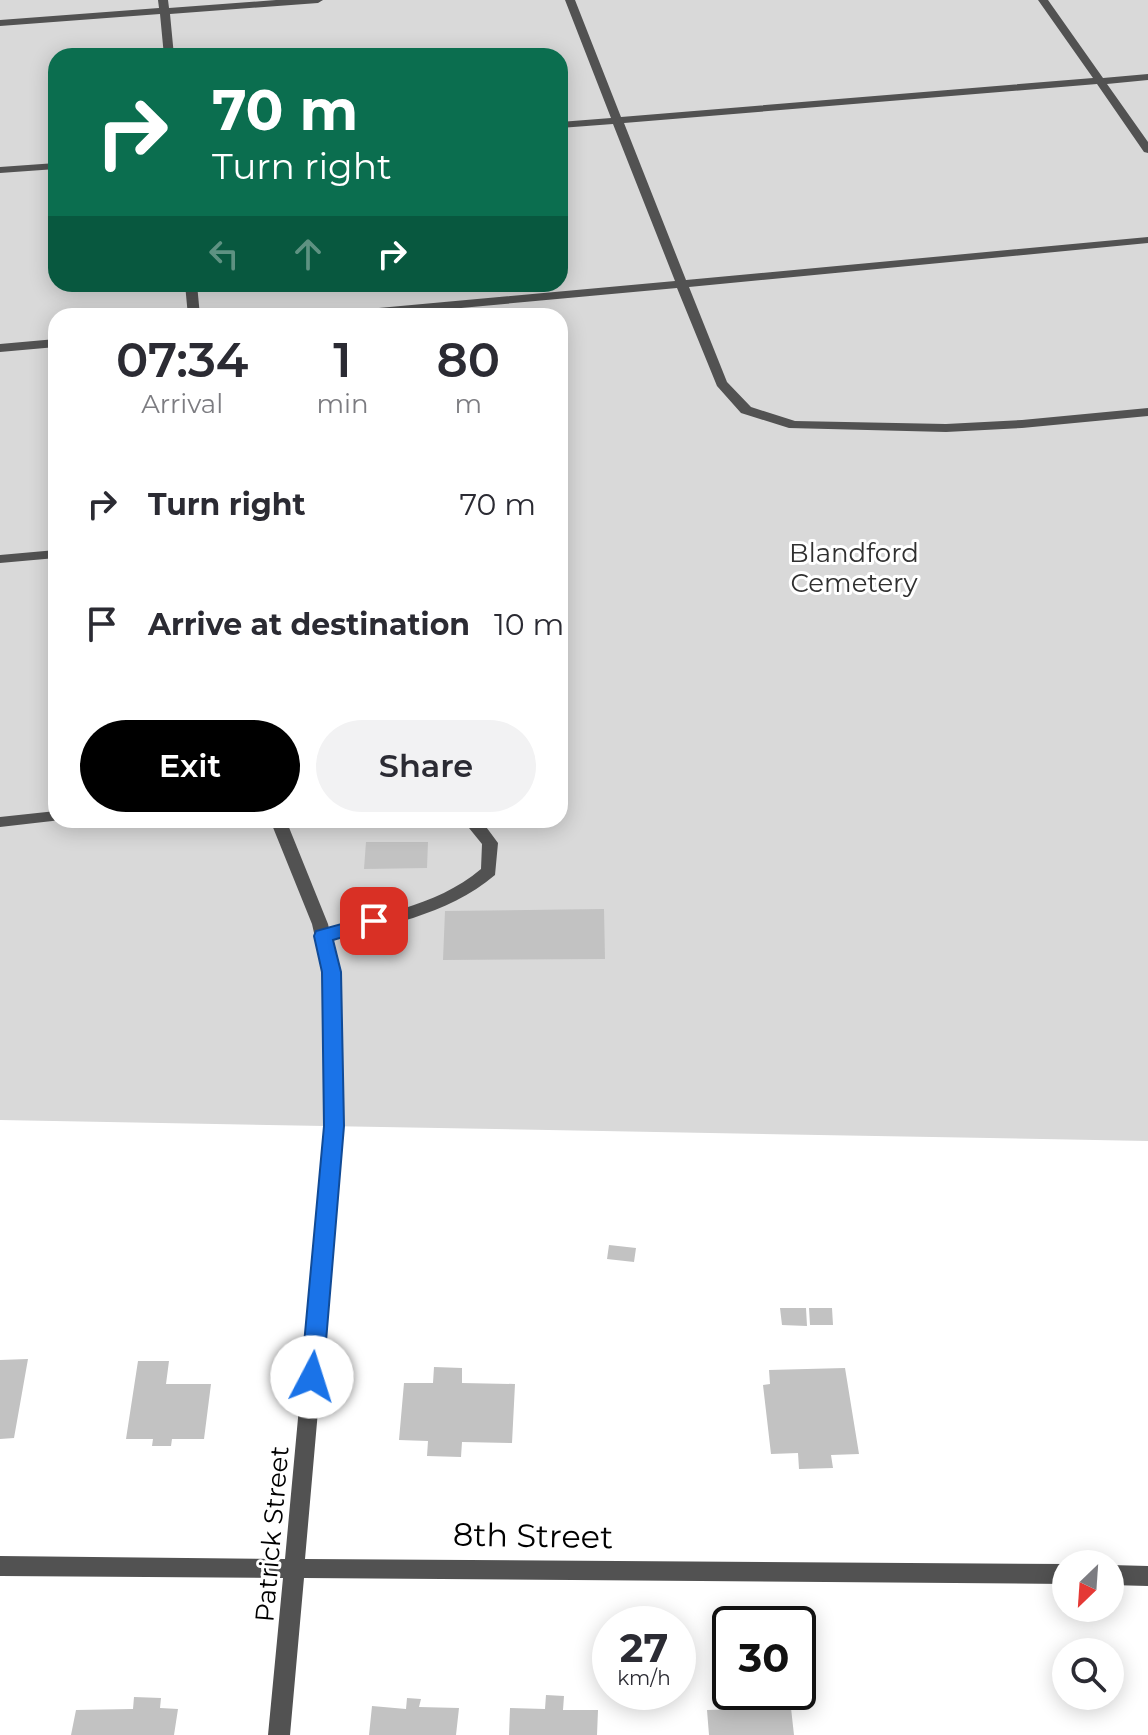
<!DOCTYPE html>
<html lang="en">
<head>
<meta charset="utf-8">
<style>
  body { margin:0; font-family:Montserrat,sans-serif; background:#f2f2f3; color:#2b2b33; height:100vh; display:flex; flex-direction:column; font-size:30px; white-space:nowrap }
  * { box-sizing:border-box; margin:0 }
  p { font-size:26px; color:#7c7c81 }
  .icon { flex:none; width:44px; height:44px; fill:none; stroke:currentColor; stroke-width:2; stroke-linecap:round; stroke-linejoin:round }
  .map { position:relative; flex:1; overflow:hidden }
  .details { position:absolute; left:48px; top:308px; width:520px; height:520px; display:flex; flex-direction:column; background:#fff; border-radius:24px; box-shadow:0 4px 20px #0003 }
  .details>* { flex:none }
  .hud { position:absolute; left:48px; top:48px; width:520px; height:244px; border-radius:24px; box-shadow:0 4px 20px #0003; background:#0b6e4f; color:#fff; overflow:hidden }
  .needle { width:52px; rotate:205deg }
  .buttons { position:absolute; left:1052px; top:1550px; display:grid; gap:16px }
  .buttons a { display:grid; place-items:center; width:72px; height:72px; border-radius:50%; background:#fff; box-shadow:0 4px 20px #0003; font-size:40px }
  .speed { position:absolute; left:592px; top:1606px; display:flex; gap:16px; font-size:40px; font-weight:700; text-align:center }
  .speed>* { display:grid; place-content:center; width:104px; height:104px; border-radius:50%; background:#fff; box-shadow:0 4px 20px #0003; line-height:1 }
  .speed small { font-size:20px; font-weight:400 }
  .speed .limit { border:4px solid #111; border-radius:12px; background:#fff; color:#111 }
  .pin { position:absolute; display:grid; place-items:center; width:68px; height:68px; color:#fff; margin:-34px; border-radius:16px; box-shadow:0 4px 12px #0006 }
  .me { position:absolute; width:88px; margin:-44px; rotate:5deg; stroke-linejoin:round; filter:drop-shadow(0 0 6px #0008) }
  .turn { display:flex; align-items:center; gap:28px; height:168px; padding:0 32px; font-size:36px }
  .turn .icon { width:104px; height:104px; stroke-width:2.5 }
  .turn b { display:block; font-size:56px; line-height:68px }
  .lanes { display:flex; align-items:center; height:76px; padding:0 32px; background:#0003; justify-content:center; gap:40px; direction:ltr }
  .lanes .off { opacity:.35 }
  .eta { display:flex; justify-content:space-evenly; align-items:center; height:136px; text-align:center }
  .eta b { font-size:48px; font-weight:600; line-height:56px }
  .primary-button { display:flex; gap:16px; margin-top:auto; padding:16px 32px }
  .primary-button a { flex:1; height:92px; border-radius:48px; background:#000; color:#fff; font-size:32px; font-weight:600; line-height:92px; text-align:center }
  .primary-button a+a { background:#f2f2f3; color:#2b2b33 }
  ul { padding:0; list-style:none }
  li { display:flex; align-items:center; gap:24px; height:120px; padding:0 32px }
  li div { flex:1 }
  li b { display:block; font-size:30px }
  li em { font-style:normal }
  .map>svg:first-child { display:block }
  .green { fill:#d9d9d9; fill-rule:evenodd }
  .building { fill:#c2c2c2 }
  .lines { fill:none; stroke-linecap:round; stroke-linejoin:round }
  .lane { fill:#525252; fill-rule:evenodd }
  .street { fill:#525252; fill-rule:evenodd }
  .route { fill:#1a73e8; stroke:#114b97; stroke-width:2 }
  .labels { text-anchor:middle; stroke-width:6; stroke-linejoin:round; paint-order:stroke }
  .park-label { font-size:26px; fill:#303030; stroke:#fff }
  .street-label { font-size:26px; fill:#000; stroke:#fff }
  .near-street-label { font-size:32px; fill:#000; stroke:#fff }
</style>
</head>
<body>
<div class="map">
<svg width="1148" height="1735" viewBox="0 0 1148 1735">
  <rect width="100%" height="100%" fill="#fff"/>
  <path class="green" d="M0 0H1148V1141L0 1120ZM56 56H560V284H56ZM56 316H560V820H56Z"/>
  <path class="building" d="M366 842H428L427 868 364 869Z
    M604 909 605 959 443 960 445 911Z
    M609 1245 636 1248 634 1262 607 1259Z
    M780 1308H806L807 1326 782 1325Z
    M809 1308H832L833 1325H810Z
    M28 1359 14 1438 0 1439V1360Z
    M138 1361H169L166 1384H211L204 1439H172L171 1446H152L153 1439H126Z
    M434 1367 462 1368V1383L515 1384 512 1443 462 1442 461 1457 427 1456 428 1441 399 1440 404 1383H433Z
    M845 1368 859 1454 831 1455 833 1468 799 1469 798 1453 771 1454 763 1385 770 1384 769 1370Z
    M546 1695 564 1696 563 1710H598L597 1735H509L510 1708 545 1709Z
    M757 1695 758 1710 791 1708 794 1735H709L707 1710 742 1709 741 1697Z
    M134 1697 161 1698 160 1708 178 1709 174 1735H71L76 1710 133 1709Z
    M407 1698 421 1699 419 1707 459 1708 456 1735H369L372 1706 406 1709Z"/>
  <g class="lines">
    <path class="lane" d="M158 0H168L169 8 276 0H323L318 3 170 14 174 56H164L160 14 0 26V20L159 8Z
      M565 0H575L621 117 1093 78 1038 0H1048L1103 78 1148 74V80L1107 84 1148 142V153L1144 152 1097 84 624 123 686 280 1148 237V243L689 287 727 382 751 407 795 421 946 424 1022 420 1148 408V416L1022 428 946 432 789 428 741 413 717 386 677 288 374 316H329L335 312 675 281 613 124 560 128V122L611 118Z
      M56 163V169L0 173V167Z
      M185 284H197L200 316H188Z
      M56 339V347L0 352V344Z
      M56 550V558L0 563V555Z
      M56 811V820H61L0 827V817Z
      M454 820H481L498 843 495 875C447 916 382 926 323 942L317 940 315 936 317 932C373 915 435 908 481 869L482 844 469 828 456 824Z"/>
    <path class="street" d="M270 820H286L328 924 339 972 343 1126 305 1559 1066 1564V1584L304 1578 290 1735H268L283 1578 0 1576V1556L285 1559 325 1126 323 972 312 924Z
      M1110 1565 1148 1566V1586L1110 1585Z"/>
  </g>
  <path class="route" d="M374 915 383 921 380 926 333 940 341 972 344 1126 323 1377 320 1384 312 1387 304 1384 301 1377 324 1126 322 972 314 936 316 931Z"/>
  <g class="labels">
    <g class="park-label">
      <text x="854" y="562">Blandford<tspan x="854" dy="30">Cemetery</tspan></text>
    </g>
    <g class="street-label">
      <text transform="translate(272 1534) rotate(-85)" y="9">Patrick Street</text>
    </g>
    <g class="near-street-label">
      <text transform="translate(533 1536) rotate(1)" y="11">8th Street</text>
    </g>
  </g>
</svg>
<div class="buttons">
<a><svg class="needle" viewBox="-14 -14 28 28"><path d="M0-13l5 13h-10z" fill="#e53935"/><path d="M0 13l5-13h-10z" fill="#7c7c81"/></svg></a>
<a><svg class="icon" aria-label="search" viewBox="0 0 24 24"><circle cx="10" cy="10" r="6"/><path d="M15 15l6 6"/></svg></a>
</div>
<div class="speed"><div>27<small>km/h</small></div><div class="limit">30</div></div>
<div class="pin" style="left:374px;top:921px;background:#d93025"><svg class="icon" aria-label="arrive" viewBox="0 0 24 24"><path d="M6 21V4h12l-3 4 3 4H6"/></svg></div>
<svg class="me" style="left:312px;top:1377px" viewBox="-20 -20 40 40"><circle r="19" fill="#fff"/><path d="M0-13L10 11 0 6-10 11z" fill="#1a73e8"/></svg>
<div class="hud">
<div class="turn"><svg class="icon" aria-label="right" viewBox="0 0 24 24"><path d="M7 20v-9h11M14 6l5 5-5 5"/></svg><div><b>70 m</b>Turn right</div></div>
<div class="lanes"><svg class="icon off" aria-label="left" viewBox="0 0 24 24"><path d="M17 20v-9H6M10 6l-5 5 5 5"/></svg><svg class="icon off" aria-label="ahead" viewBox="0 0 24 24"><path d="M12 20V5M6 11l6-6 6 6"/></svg><svg class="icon" aria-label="right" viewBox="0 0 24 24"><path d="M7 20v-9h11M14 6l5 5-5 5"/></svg></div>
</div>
<section class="details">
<div class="eta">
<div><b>07:34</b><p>Arrival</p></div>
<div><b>1</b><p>min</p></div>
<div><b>80</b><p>m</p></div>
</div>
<ul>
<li><svg class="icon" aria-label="right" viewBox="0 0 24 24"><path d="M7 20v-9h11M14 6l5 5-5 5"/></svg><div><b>Turn right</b></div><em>70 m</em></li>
<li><svg class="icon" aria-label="arrive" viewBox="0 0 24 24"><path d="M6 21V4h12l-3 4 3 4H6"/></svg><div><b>Arrive at destination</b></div><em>10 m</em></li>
</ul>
<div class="primary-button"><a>Exit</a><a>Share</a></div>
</section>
</div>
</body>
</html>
